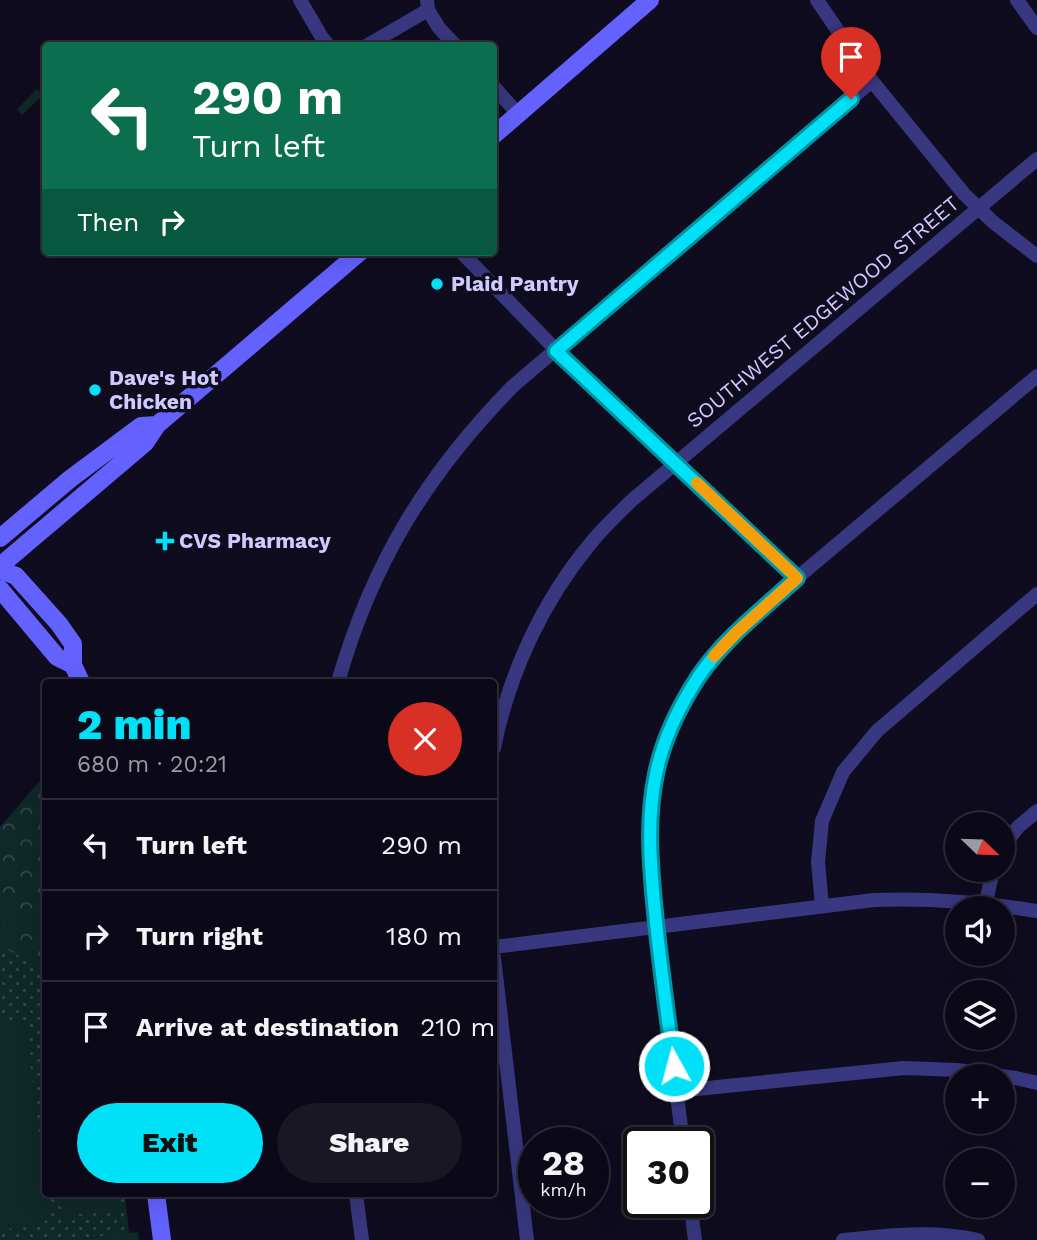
<!DOCTYPE html>
<html lang="en">
<head>
<meta charset="utf-8">
<style>
  body { margin:0; font-family:"Work Sans",sans-serif; background:#191724; color:#f1f3f6; height:100vh; display:flex; flex-direction:column; font-size:26px; white-space:nowrap }
  * { box-sizing:border-box; margin:0 }
  p { font-size:23px; color:#9a9aa1 }
  .icon { flex:none; width:38px; height:38px; fill:none; stroke:currentColor; stroke-width:2; stroke-linecap:round; stroke-linejoin:round }
  .map { position:relative; flex:1; overflow:hidden }
  .side { position:absolute; left:42px; top:679px; width:455px; height:518px; display:flex; flex-direction:column; background:#0b0917; border-radius:7px; box-shadow:0 7px 28px #0002,0 0 0 2px #2b2a36 }
  .side>* { flex:none }
  .top-card { position:absolute; left:42px; top:42px; width:455px; height:214px; border-radius:7px; box-shadow:0 7px 28px #0002,0 0 0 2px #2b2a36; background:#0b6e4f; color:#fff; overflow:hidden }
  .needle { width:46px; rotate:113deg }
  .tools { position:absolute; left:945px; top:812px; display:grid; gap:14px }
  .tools a { display:grid; place-items:center; width:70px; height:70px; border-radius:50%; background:#0b0917; box-shadow:0 7px 28px #0002,0 0 0 2px #2b2a36; font-size:35px }
  .speed { position:absolute; left:518px; top:1127px; display:flex; gap:14px; font-size:35px; font-weight:700; text-align:center }
  .speed>* { display:grid; place-content:center; width:91px; height:91px; border-radius:50%; background:#0b0917; box-shadow:0 7px 28px #0002,0 0 0 2px #2b2a36; line-height:1 }
  .speed small { font-size:18px; font-weight:400 }
  .speed .limit { border:4px solid #111; border-radius:10px; background:#fff; color:#111 }
  .pin { position:absolute; display:grid; place-items:center; width:60px; height:60px; color:#fff; margin:-72px -30px; border-radius:50% 50% 50% 0; rotate:-45deg; box-shadow:0 0 7px #0007 }
  .pin .icon { rotate:45deg }
  .me { position:absolute; width:77px; margin:-38px; rotate:353deg; stroke-linejoin:round; filter:drop-shadow(0 0 5px #0008) }
  .turn { display:flex; align-items:center; gap:24px; height:147px; padding:0 35px; font-size:32px }
  .turn .icon { width:91px; height:91px; stroke-width:2.5 }
  .turn b { display:block; font-size:49px; line-height:60px }
  .then { display:flex; align-items:center; height:66px; padding:0 35px; background:#0003; gap:14px; font-size:26px }
  .round { display:grid; place-items:center; flex:none; width:74px; height:74px; border-radius:37px; background:#191724 }
  .head { display:flex; align-items:center; justify-content:space-between; height:119px; padding:0 35px }
  h1 { font-size:42px; font-weight:800; line-height:52px; color:#00e0f6 }
  .cta { display:flex; gap:14px; margin-top:auto; padding:14px 35px }
  .cta a { flex:1; height:80px; border-radius:42px; background:#00e0f6; color:#111; font-size:28px; font-weight:800; line-height:80px; text-align:center }
  .cta a+a { background:#191724; color:#f1f3f6 }
  ul { padding:0; list-style:none }
  li { display:flex; align-items:center; gap:21px; height:91px; padding:0 35px; border-top:2px solid #2b2a36 }
  li div { flex:1 }
  li b { display:block; font-size:26px }
  li em { font-style:normal }
  .map>svg:first-child { display:block }
  .grass { fill:url(#grass-dots) }
  .forest { fill:url(#forest-crowns) }
  .garden { fill:url(#garden-furrows) }
  .pitch { fill:#0f2928 }
  .lines { fill:none; stroke-linecap:round; stroke-linejoin:round }
  .minor { stroke:#38377f; stroke-width:14 }
  .secondary { stroke:#6462ff; stroke-width:18 }
  .route-casing { stroke:#0092a0; stroke-width:18 }
  .route { stroke:#00e0f6; stroke-width:12 }
  .slow { stroke:#f59e0b; stroke-width:12 }
  .poi-dot { fill:#00e0f6; stroke:#0f0c1f; stroke-width:2.5 }
  .labels { text-anchor:middle; stroke-width:7; stroke-linejoin:round; paint-order:stroke }
  .poi-label { font-size:21px; font-weight:bold; fill:#d0cbff; stroke:#0f0c1f; text-anchor:start }
  .street-label { font-size:21px; fill:#d0cbff; stroke:#0f0c1f }
</style>
</head>
<body>
<div class="map">
<svg width="1037" height="1240" viewBox="0 0 1037 1240">
  <defs>
    <pattern id="grass-dots" width="8" height="8" patternUnits="userSpaceOnUse" patternTransform="scale(1.75)"><rect width="8" height="8" fill="#0f2928"/><path d="M2 2h.1M6 6h.1" fill="none" stroke="#314748" stroke-width="1.8" stroke-linecap="round"/></pattern>
    <pattern id="forest-crowns" width="20" height="18" patternUnits="userSpaceOnUse" patternTransform="scale(1.75)"><rect width="20" height="18" fill="#0f2928"/><path d="M2 6a3 3 0 1 1 6 0M12 15a3 3 0 1 1 6 0" fill="none" stroke="#314748"/></pattern>
    <pattern id="garden-furrows" width="10" height="10" patternUnits="userSpaceOnUse" patternTransform="scale(1.75)"><rect width="10" height="10" fill="#0f2928"/><path d="M-1 1l2-2M0 10L10 0M9 11l2-2" fill="none" stroke="#314748"/></pattern>
  </defs>
  <rect width="100%" height="100%" fill="#0f0c1f"/>
  <path class="grass" d="M45 785 46 1194H125L129 1233 72 1240H0V833Z"/>
  <path class="forest" d="M45 775V969L0 946V827Z"/>
  <path class="garden" d="M37 89 43 95 22 115 17 109Z"/>
  <path class="pitch" d="M45 909V932L4 934 3 911Z
    M17 1020 26 1027 49 1216 42 1225 0 1230V1023Z
    M62 1194H119L120 1209 64 1216Z
    M138 1232 139 1240H72L129 1233Z"/>
  <g class="lines">
    <path class="minor" d="M300 0 321 36 329 46
      M817 0 872 81 964 194 993 222 1037 256
      M1017 0 1037 28
      M428 10 439 28 456 46
      M366 46 428 10 427 0
      M494 87 518 114
      M461 252 556 350 797 578
      M338 682C372 563 426 475 513 386L872 81
      M494 748C509 674 542 602 590 544 602 529 617 515 631 501L1037 159
      M1003 847 1018 827 1037 811
      M986 902 993 870
      M822 906 818 862 822 821 843 772 877 731 1037 594
      M494 947 874 900C929 898 982 902 1037 911
      M494 958 527 1240
      M677 1091 904 1068 957 1070 1016 1078 1037 1083
      M683 1143 656 927 649 841 651 807 656 773 670 731 699 677 737 632 797 578 1037 376
      M356 1194 362 1240
      M690 1202 695 1240
      M843 1240C888 1235 934 1230 978 1240"/>
    <path class="secondary" d="M494 135 650 0
      M0 538 70 479 141 426 157 425
      M0 566 145 443 157 425 360 252
      M0 570 16 576 59 624 73 644V665L81 682
      M0 589 57 657 73 665
      M156 1194 162 1240"/>
  </g>
  <g class="lines">
    <g class="route-casing">
      <path id="route" d="M674 1066C667 1012 659 957 654 902 650 859 647 817 656 774 663 740 680 705 699 676 725 638 763 609 797 578L556 351 851 99"/>
    </g>
    <use href="#route" class="route"/>
    <path class="slow" d="M697 483 797 578 737 632 714 656"/>
  </g>
  <g class="poi-dot">
    <circle cx="437" cy="284" r="7"/>
    <circle cx="95" cy="390" r="7"/>
    <path d="M161.5 530.5h7v7h7v7h-7v7h-7v-7h-7v-7h7z"/>
  </g>
  <g class="labels">
    <g class="poi-label">
      <text x="451" y="291">Plaid Pantry</text>
      <text x="109" y="385">Dave's Hot<tspan x="109" dy="24">Chicken</tspan></text>
      <text x="179" y="548">CVS Pharmacy</text>
    </g>
    <g class="street-label">
      <text transform="translate(823 312) rotate(-40)" y="7">SOUTHWEST EDGEWOOD STREET</text>
    </g>
  </g>
</svg>
<div class="tools">
<a><svg class="needle" viewBox="-14 -14 28 28"><path d="M0-13l5 13h-10z" fill="#e53935"/><path d="M0 13l5-13h-10z" fill="#9a9aa1"/></svg></a>
<a><svg class="icon" aria-label="sound" viewBox="0 0 24 24"><path d="M4 9h4l5-4v14l-5-4H4zM17 9q2 3 0 6"/></svg></a>
<a><svg class="icon" aria-label="layers" viewBox="0 0 24 24"><path d="M12 4l9 5-9 5-9-5zM3 14l9 5 9-5"/></svg></a>
<a>+</a>
<a>−</a>
</div>
<div class="speed"><div>28<small>km/h</small></div><div class="limit">30</div></div>
<div class="pin" style="left:851px;top:99px;background:#d93025"><svg class="icon" aria-label="arrive" viewBox="0 0 24 24"><path d="M6 21V4h12l-3 4 3 4H6"/></svg></div>
<svg class="me" style="left:674px;top:1066px" viewBox="-20 -20 40 40"><circle r="17" fill="#00e0f6" stroke="#fff" stroke-width="3"/><path d="M0-11L8 9 0 5-8 9z" fill="#fff"/></svg>
<div class="top-card">
<div class="turn"><svg class="icon" aria-label="left" viewBox="0 0 24 24"><path d="M17 20v-9H6M10 6l-5 5 5 5"/></svg><div><b>290 m</b>Turn left</div></div>
<div class="then">Then<svg class="icon" aria-label="right" viewBox="0 0 24 24"><path d="M7 20v-9h11M14 6l5 5-5 5"/></svg></div>
</div>
<section class="side">
<div class="head"><div><h1>2 min</h1><p>680 m · 20:21</p></div><a class="round" style="background:#d93025;color:#fff"><svg class="icon" aria-label="close" viewBox="0 0 24 24"><path d="M6 6l12 12M18 6L6 18"/></svg></a></div>
<ul>
<li><svg class="icon" aria-label="left" viewBox="0 0 24 24"><path d="M17 20v-9H6M10 6l-5 5 5 5"/></svg><div><b>Turn left</b></div><em>290 m</em></li>
<li><svg class="icon" aria-label="right" viewBox="0 0 24 24"><path d="M7 20v-9h11M14 6l5 5-5 5"/></svg><div><b>Turn right</b></div><em>180 m</em></li>
<li><svg class="icon" aria-label="arrive" viewBox="0 0 24 24"><path d="M6 21V4h12l-3 4 3 4H6"/></svg><div><b>Arrive at destination</b></div><em>210 m</em></li>
</ul>
<div class="cta"><a>Exit</a><a>Share</a></div>
</section>
</div>
</body>
</html>
